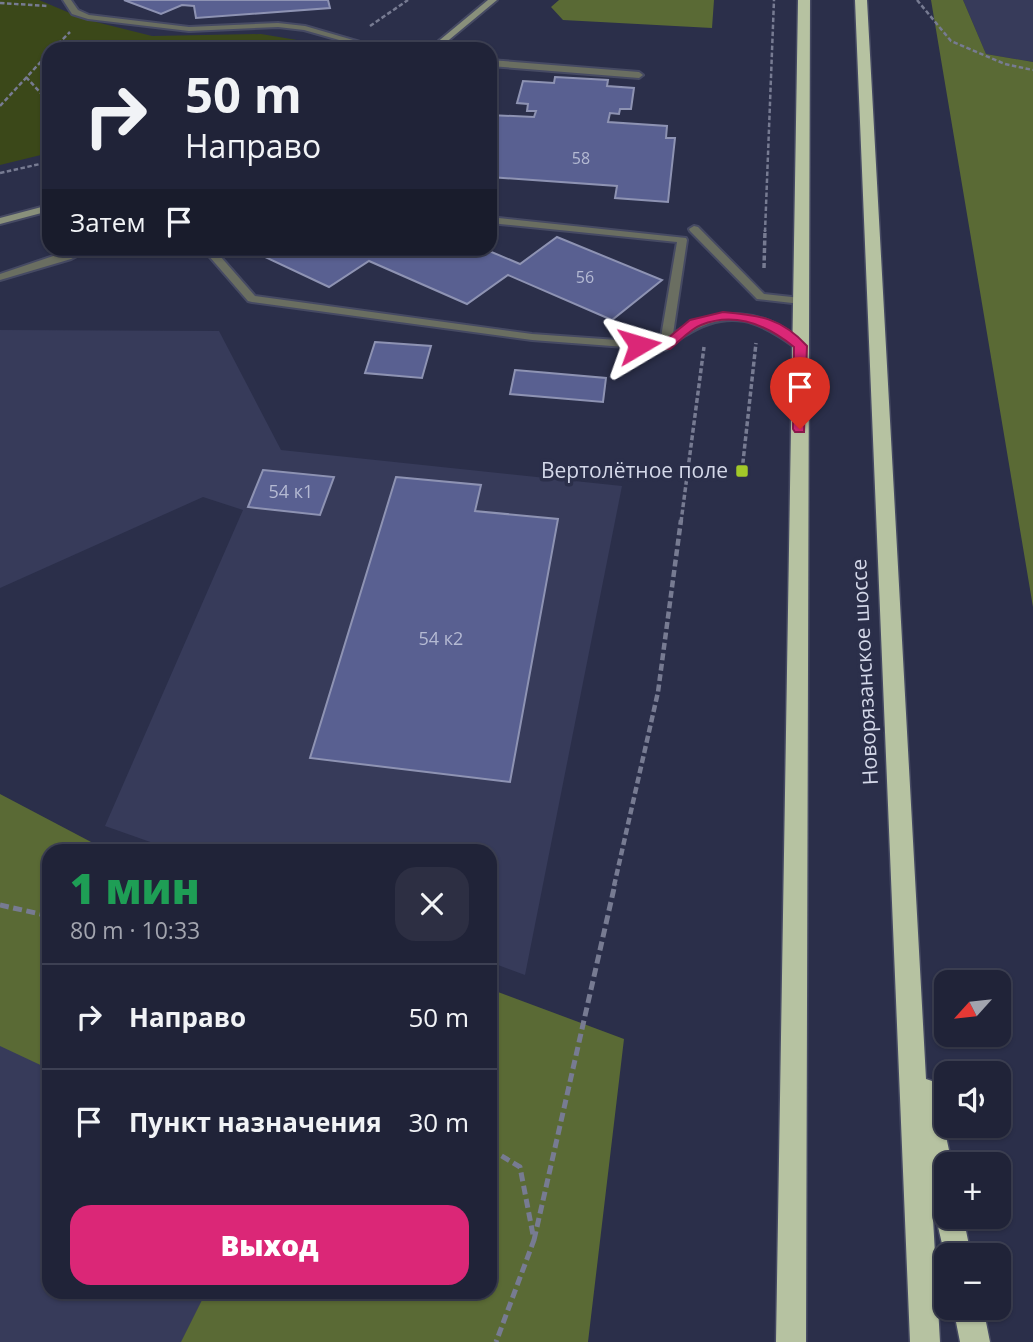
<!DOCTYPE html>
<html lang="ru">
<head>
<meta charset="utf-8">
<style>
  body { margin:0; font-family:"Open Sans",sans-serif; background:#2d2f43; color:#f1f3f6; height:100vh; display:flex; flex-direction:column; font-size:26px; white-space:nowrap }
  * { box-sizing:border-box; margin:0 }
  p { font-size:23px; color:#a2a4ae }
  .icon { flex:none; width:38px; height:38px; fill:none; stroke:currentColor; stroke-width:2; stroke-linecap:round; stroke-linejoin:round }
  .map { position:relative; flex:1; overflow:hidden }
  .drawer { position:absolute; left:42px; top:844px; width:455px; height:455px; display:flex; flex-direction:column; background:#202338; border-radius:21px; box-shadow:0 2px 5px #0004,0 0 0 2px #3d4053 }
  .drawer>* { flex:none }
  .banner { position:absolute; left:42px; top:42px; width:455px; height:214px; border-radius:21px; box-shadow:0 2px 5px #0004,0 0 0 2px #3d4053; background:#202338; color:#f1f3f6; overflow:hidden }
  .needle { width:46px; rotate:243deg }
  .fabs { position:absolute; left:934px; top:970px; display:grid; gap:14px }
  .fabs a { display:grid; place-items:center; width:77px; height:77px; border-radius:14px; background:#202338; box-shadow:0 2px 5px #0004,0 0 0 2px #3d4053; font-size:35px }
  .pin { position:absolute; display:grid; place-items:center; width:60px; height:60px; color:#fff; margin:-72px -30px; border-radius:50% 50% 50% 0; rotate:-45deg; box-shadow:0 0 7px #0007 }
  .pin .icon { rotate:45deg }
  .me { position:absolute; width:77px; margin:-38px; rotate:83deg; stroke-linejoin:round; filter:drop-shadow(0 0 5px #0008) }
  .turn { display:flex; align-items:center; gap:24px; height:147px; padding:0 28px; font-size:32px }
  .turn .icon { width:91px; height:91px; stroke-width:2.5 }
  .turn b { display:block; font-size:49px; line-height:60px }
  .then { display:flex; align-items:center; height:66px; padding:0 28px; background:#0003; gap:14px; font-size:26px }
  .round { display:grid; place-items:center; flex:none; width:74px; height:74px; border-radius:21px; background:#2d2f43 }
  .summary { display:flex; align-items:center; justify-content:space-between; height:119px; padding:0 28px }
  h1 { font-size:42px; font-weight:800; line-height:52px; color:#1e9e55 }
  .cta { display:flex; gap:14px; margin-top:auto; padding:14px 28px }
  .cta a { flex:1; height:80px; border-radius:21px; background:#db2777; color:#fff; font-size:28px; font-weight:800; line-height:80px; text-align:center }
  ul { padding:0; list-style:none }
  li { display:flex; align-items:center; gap:21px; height:105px; padding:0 28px; border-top:2px solid #3d4053 }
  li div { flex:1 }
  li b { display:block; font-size:26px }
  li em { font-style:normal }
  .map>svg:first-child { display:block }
  .built { fill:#373b5a }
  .green { fill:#3b4819 }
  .forest { fill:#5a6a35 }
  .building { fill:#596091; stroke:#8e93b3; stroke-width:2 }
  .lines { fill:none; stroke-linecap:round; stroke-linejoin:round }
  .lane-casing { stroke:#464a63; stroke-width:4 }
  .secondary-casing { stroke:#464a63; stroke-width:4 }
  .highway-casing { stroke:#464a63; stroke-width:3 }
  .path-far3 { stroke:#777b92; stroke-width:2.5; stroke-dasharray:4.5 2.5; stroke-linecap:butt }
  .path-far2 { stroke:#777b92; stroke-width:3.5; stroke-dasharray:5 2.5; stroke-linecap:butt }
  .path-far1 { stroke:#777b92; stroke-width:4.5; stroke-dasharray:7 3.5; stroke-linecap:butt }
  .path { stroke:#777b92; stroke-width:5; stroke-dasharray:9 4.5; stroke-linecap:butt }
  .lane { fill:#6a6e61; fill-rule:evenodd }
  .secondary { fill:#89907b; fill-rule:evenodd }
  .highway { fill:#b6c2a1; fill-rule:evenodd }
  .route { fill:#db2777; stroke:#8e194d; stroke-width:2 }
  .poi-dot { fill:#a2c929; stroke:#2b2f4a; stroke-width:2.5 }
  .labels { text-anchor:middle; stroke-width:7; stroke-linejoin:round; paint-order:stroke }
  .far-number-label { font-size:16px; fill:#b5bad3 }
  .number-label { font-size:18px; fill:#b5bad3 }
  .poi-label { font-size:21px; fill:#d4d8e9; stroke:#2b2f4a; text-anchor:end }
  .street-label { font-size:21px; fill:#d4d8e9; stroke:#2b2f4a }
</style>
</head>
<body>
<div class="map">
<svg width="1033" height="1342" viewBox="0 0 1033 1342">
  <rect width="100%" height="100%" fill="#2b2f4a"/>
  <path class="built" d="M963 0H1033V62L986 54Z
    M0 330 219 331 281 450 622 486 525 975 490 962V850H173L105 826 243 510 203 497 0 588Z
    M0 999 49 1024V1292H476L457 1342H0Z"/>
  <path class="green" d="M0 0H39L84 19 152 36 261 34 327 45 318 49H49V153L0 165Z"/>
  <path class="forest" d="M559 0H714L712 28 563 20 551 7Z
    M931 0H963L986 54 1033 62V607Z
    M0 794 93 843 114 850H49V1069L0 1046Z
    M490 989 624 1039 588 1342H181L206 1292H490Z"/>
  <path class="building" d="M124 0H328L330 8 196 18 194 6 182 5 161 14Z
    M555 77 608 80 607 86 634 88 631 109H620L619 114 610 113 608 122 667 126 666 138H675L668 202 615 198 617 186 490 177V115L534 117 536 111H527L528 104 517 103 523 81 554 83Z
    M557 237 662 280 612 320 508 275 467 304 369 261 329 287 246 248H482L520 264Z
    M375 342 431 346 422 378 365 373Z
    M515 370 606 378 603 402 510 394Z
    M263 470 334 477 320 515 248 507Z
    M396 477 481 485 475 511 558 519 510 782 310 758Z"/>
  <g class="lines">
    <g class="lane-casing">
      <path id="lane" d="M63 0H71L78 10 89 15 189 27 278 23 305 26 384 49H371L304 30 278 27 189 31 88 19 72 14Z
        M490 60 639 72 643 75 639 78 490 66Z
        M490 217 686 238 687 240 673 334C716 304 769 308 806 346L800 349 796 348C759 320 729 308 686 335 678 339 672 347 665 350L532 340 252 302 248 301 202 248H213L255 296 532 334 660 343 677 242 490 223Z
        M694 226 698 227 764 294 801 298 806 301 801 304 757 299 690 231 689 229Z
        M77 248H92L71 259 0 280V274Z"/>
    </g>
    <g class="secondary-casing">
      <path id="secondary" d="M488 0H497L438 49H429Z
        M49 205V211L0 224V218Z"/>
    </g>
    <g class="highway-casing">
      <path id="highway" d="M798 0H810L806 1342H776Z
        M855 0H867L926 1079 932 1081 936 1090 952 1164H947V1216H963L971 1255H947V1265L932 1201 940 1342H910Z
        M953 1307H983L990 1342H960Z"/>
    </g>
    <path class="path-far3" d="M917 0 951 41 1005 64 1033 70
      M0 3 48 6
      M370 26 408 0
      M53 49 70 32
      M26 77 49 102
      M0 106 49 53
      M0 173 49 162
      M765 232 774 0"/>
    <path class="path-far2" d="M764 268 765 230
      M742 471 756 343
      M681 522 704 347"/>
    <path class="path-far1" d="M614 886 658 692 681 520"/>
    <path class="path" d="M0 905 49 916
      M490 1149 520 1167 534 1240 496 1342
      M534 1240 615 884"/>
    <use href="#lane" class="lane"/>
    <use href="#secondary" class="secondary"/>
    <use href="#highway" class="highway"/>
  </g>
  <path class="route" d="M723 312C759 315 782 318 807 346L804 432H795L793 429 794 347C767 325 736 311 701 325 690 329 679 342 670 349L639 348 632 345 639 341 662 343 690 320Z"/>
  <rect class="poi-dot" x="735" y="464" width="14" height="14" rx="3.5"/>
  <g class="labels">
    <g class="far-number-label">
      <text x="581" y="164">58</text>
      <text x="585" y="283">56</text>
    </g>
    <g class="number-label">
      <text x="291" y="498">54 к1</text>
      <text x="441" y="645">54 к2</text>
    </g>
    <g class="poi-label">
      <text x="728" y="478">Вертолётное поле</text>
    </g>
    <g class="street-label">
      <text transform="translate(865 672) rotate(-93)" y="7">Новорязанское шоссе</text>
    </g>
  </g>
</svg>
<div class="fabs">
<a><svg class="needle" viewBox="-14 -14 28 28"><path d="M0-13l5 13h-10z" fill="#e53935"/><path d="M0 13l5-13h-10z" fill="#a2a4ae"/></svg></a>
<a><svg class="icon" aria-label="sound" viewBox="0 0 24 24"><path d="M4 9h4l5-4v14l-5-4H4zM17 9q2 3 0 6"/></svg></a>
<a>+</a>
<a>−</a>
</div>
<div class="pin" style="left:800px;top:429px;background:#d93025"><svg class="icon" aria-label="arrive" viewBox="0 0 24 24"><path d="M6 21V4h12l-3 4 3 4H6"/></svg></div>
<svg class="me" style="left:639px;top:345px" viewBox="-20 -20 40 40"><path d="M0-17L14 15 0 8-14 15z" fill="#db2777" stroke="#fff" stroke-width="4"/></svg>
<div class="banner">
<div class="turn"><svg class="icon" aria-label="right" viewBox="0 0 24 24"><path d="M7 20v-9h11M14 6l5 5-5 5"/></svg><div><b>50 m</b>Направо</div></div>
<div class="then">Затем<svg class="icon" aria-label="arrive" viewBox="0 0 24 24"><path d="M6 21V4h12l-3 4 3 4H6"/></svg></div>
</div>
<section class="drawer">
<div class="summary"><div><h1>1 мин</h1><p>80 m · 10:33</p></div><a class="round"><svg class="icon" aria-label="close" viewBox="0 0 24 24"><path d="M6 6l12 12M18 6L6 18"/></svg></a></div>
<ul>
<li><svg class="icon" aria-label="right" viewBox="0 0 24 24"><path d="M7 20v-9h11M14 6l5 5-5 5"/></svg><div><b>Направо</b></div><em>50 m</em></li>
<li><svg class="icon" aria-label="arrive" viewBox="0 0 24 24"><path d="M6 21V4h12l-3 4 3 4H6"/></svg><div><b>Пункт назначения</b></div><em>30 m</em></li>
</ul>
<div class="cta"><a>Выход</a></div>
</section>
</div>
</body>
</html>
